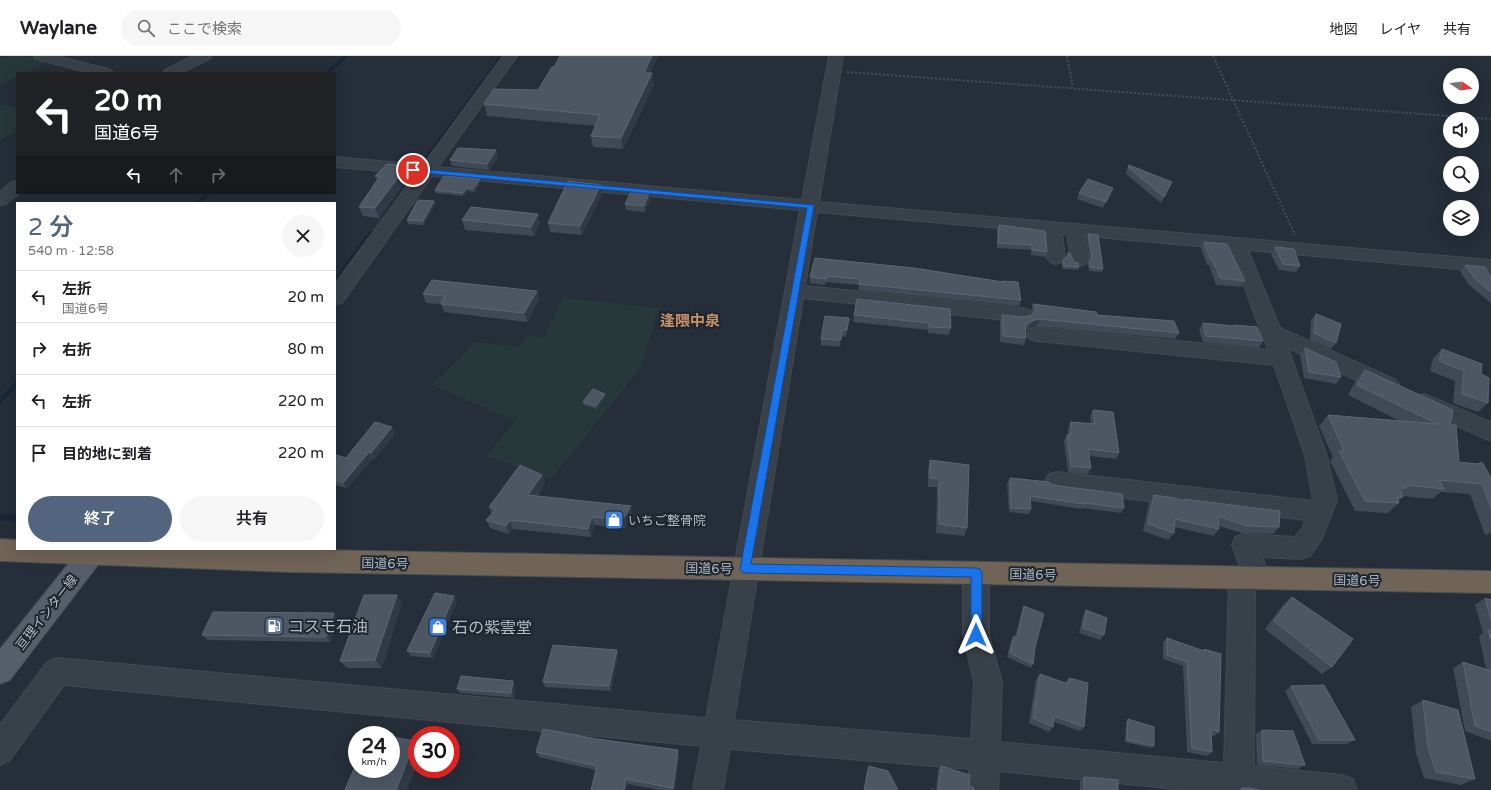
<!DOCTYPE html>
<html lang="ja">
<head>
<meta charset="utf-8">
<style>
  body { margin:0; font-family:"Varela Round","Noto Sans JP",sans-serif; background:#f6f6f6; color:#202124; height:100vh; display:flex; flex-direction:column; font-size:15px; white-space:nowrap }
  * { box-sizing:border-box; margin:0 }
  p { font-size:13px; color:#757577 }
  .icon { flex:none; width:22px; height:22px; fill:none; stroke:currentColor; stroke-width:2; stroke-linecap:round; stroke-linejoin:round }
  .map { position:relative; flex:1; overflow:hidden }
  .side { position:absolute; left:16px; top:146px; width:320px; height:348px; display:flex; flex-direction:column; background:#fff; border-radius:0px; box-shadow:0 4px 16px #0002 }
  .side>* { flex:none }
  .banner { position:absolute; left:16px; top:16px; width:320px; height:122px; border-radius:0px; box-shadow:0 4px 16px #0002; background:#202124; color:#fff; overflow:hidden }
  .needle { width:26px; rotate:103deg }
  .controls { position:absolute; left:1443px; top:12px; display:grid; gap:8px }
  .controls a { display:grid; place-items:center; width:36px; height:36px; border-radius:50%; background:#fff; box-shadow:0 4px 16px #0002; font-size:20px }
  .speed { position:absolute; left:348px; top:670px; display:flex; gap:8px; font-size:20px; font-weight:700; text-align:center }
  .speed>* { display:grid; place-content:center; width:52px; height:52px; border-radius:50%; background:#fff; box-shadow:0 4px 16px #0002; line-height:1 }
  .speed small { font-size:10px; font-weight:400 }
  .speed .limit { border:6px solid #d22; background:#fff; color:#111 }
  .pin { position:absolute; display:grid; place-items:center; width:34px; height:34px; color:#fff; margin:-17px; border:2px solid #fff; border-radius:50%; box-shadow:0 1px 4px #0007 }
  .me { position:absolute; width:44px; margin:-22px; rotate:0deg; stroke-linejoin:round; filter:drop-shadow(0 0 3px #0008) }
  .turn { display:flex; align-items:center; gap:14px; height:84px; padding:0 12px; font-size:18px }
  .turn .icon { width:52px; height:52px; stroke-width:2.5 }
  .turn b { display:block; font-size:28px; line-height:34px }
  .lanes { display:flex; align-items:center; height:38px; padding:0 12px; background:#0003; justify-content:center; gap:20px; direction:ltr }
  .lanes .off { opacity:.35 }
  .round { display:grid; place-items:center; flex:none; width:42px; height:42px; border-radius:21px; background:#f6f6f6 }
  .summary { display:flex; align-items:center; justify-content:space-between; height:68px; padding:0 12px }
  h1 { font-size:24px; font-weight:600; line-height:30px; color:#53647e }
  .action { display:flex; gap:8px; margin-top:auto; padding:8px 12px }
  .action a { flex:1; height:46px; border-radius:24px; background:#53647e; color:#fff; font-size:16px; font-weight:600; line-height:46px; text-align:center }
  .action a+a { background:#f6f6f6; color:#202124 }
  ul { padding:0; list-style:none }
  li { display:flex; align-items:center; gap:12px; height:52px; padding:0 12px; border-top:1px solid #e0e0e0 }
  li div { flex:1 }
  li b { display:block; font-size:15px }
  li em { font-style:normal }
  header { display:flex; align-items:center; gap:24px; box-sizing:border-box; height:56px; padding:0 20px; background:#fff; border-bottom:1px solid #e0e0e0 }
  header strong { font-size:19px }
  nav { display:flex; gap:22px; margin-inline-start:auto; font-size:14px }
  .search { width:280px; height:36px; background:#f6f6f6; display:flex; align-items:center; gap:10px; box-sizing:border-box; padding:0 14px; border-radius:22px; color:#757577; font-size:15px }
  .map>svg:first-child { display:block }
  .green { fill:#27383a }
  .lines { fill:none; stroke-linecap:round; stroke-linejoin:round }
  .stream-far2 { stroke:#192636; stroke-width:3.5 }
  .stream-far1 { stroke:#192636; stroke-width:4.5 }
  .stream { stroke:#192636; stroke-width:6 }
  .minor-casing { stroke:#414952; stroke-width:2 }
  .major-casing { stroke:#414952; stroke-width:2 }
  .highway-casing { stroke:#434b54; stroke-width:2 }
  .path { stroke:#3f5152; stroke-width:2; stroke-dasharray:2 2; stroke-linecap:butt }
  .minor { fill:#384049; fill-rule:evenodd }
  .major { fill:#565f69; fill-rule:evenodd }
  .highway { fill:#6f6456; fill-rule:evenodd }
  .wall { fill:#404a57 }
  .shaded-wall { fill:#303a46 }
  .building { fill:#4c5763; stroke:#5c6672 }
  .route { fill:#1a73e8; stroke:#114b97 }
  .labels { text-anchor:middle; stroke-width:4; stroke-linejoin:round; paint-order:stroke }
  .poi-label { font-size:13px; fill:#b4bbc5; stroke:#1d252e; text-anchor:start }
  .street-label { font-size:13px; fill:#b4bbc5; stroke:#1d252e }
  .quarter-label { font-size:15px; font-weight:bold; fill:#c9916b; stroke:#1d252e }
  .near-poi-label { font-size:16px; fill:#b4bbc5; stroke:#1d252e; text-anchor:start }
</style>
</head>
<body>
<header>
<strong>Waylane</strong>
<div class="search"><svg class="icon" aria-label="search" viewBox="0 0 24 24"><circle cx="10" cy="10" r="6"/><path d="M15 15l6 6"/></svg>ここで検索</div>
<nav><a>地図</a><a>レイヤ</a><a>共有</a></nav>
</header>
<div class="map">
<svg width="1491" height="734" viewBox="0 0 1491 734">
  <rect width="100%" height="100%" fill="#252e39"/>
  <path class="green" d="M7 0H26L50 5 25 17H17V21L0 29V3Z
    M0 48 17 52V75L0 84Z
    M563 242 659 252 640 313 551 423 486 400 515 365 432 329 476 286 519 290 529 279 543 282Z"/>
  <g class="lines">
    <path class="stream-far2" d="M328 17 345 0
      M426 103 502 0
      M198 147 208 137
      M367 183 372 176"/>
    <path class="stream-far1" d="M335 226 367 182
      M0 345 17 328"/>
    <path class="stream" d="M0 461 17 462"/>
    <g class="minor-casing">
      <path id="minor" d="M34 0H57L111 14 113 17H90L36 3Z
        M193 0H211L209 3 181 17H163L165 14Z
        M503 0H517L438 111 802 144 829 0H843L819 146 1491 204V216L1248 194 1280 272 1396 324 1400 330 1396 336 1389 338 1382 336 1288 292 1327 400 1337 444 1322 483 1310 500 1301 503 1262 501 1271 523 1267 531 1258 534 1255 533 1254 710 1342 719 1353 723 1357 734H1186L999 715 998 734H968L969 713 730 693 723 734H693L701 690 64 629 10 704 0 709V669L47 606 57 602 706 662 800 154 432 120 342 247 335 248V228L416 118 335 111V101L423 109ZM817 156 1044 176 1047 202 1050 206 1056 208 1062 206 1065 202 1062 178H1067L1071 204 1074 208 1080 210 1086 208 1089 204 1085 180 1230 193 1268 294 1037 271 1030 273 1027 278 1030 283 1037 285 1274 309 1305 400 1313 445 1057 416 1049 418 1045 425 1049 432 1057 434 1305 464 1303 471 1295 481 1244 478 1235 481 1232 489 1240 511 1233 514 1229 522 1224 707 1000 686 1002 626 989 579V517L985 509 976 506 967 509 963 517V579L974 626 971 683 734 664 803 242 1022 266 1029 264 1032 259 1029 254 1022 252 805 230Z
        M17 125V137H19L6 148 0 149V136L11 126Z
        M1424 338 1491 366V385L1416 352 1413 346 1416 340Z"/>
    </g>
    <g class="major-casing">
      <path id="major" d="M80 493H103L104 497 101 505 10 624 0 628V593Z"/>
    </g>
    <g class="highway-casing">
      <path id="highway" d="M0 483 17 484V493H264L1491 515V537L290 516 0 505Z"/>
    </g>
    <path class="path" d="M1067 0 1073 32
      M1213 0 1295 179
      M847 16 1491 63"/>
    <use href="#minor" class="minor"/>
    <use href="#major" class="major"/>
    <use href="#highway" class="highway"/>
  </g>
  <path class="wall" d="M560 0H658L650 17 654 29 623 93 593 91 591 80 596 70 487 60 484 48 538 34 554 11Z
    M496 94 498 101 489 114 452 110 450 104Z
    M407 110 410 119 379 162 363 160 359 151 377 124 375 120Z
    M1128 111 1169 132 1161 147 1126 118Z
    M480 123 481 126 475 136 468 135 464 140 436 137 435 134Z
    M601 129 602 138 582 179 550 176 548 167Z
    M1079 137 1110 138 1103 152 1077 143Z
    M651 142 645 156 626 154 625 148Z
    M434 145 435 148 424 169 408 168 407 164Z
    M462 164 540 167 534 180 465 174Z
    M999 169 1047 196 1045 201 1031 199V194L997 192V173Z
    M1088 178 1103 213 1102 216 1089 215 1088 208 1090 203 1087 182Z
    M1204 186 1245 225 1241 231 1216 229 1209 209H1207L1201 192Z
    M1275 191 1300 210 1296 216 1279 214 1271 198Z
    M1068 197 1079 211 1078 214 1062 213V208L1063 204 1066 201Z
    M815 202 1003 226V225L1021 244 1019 250 858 234 859 229 826 226 825 229 810 227V221Z
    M1465 209 1491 221V247L1469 229 1460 215Z
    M537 235 539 243 527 266 444 256 441 248 426 247 423 238Z
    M857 243 951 272 949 279 928 277V274L853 266Z
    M1033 248 1097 259 1179 277 1175 283 1037 270 1030 272 1028 274 1025 273 1026 282 1024 289 1000 286V265L1002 259 1024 261 1032 259 1033 258 1031 255Z
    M1316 258 1336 287 1331 293 1310 284 1311 264Z
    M849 262 846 281 841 280 840 291 821 289V283Z
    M1203 267 1234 270 1235 269 1263 285 1259 292 1203 286 1199 274Z
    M1305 292 1341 321 1336 328 1304 322 1300 298Z
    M1442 293 1481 318 1488 347 1478 356 1453 347 1455 325 1430 315 1433 302Z
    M1365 314 1450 369 1459 406 1491 422V478L1485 479 1470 438 1441 436 1432 443 1403 440V441L1398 445 1399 447 1388 457 1355 455 1330 405 1333 401 1319 370 1328 359 1400 365 1348 339 1356 324Z
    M605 338V341L597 353 584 349 583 346Z
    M1093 354 1119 397 1116 403 1089 400 1091 412 1088 418 1068 416 1064 385 1067 379H1068V372L1071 366 1091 368 1090 360Z
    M395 377 375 403 373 402 347 432 335 429V400L346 402Z
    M930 404 967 472 964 480 936 477 937 431H928V413Z
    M542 419 545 427 537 440 632 458 625 472 594 469 591 481 513 473 509 478 490 472 486 464 492 458 489 451Z
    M1010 422 1051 428 1124 452 1121 457 1082 452 1081 453 1031 445V453L1029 458 1009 456 1007 428Z
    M1154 439 1182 445 1184 443 1279 471 1273 478 1242 477 1219 470V473L1214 480 1174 471V477L1168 484 1143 475 1149 447Z
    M1292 541 1332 611 1322 618 1265 573 1283 549Z
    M1485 542 1491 544V685L1465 675 1453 612 1463 606 1486 613 1479 580 1483 577 1475 549Z
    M457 545 433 602 411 600 407 595Z
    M402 547 382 612H347L340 605Z
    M1024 550 1033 608 1031 612 1007 601 1011 585 1014 580 1015 581 1022 554Z
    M1086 554 1104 579 1100 584 1079 577 1083 560Z
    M339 563 330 586 208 584 202 579Z
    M1167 582 1203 595 1204 593 1219 676 1214 680 1211 679 1212 696 1207 700 1187 696 1183 610 1163 603V586Z
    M617 594 618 599 611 635 545 631 543 626Z
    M1040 618 1065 627 1069 622 1084 671 1080 675 1054 666 1053 671 1049 676 1029 667 1036 623Z
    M515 630 514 642 461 637 457 633Z
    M1291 630 1355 684 1347 688H1312L1285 635Z
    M1423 644 1475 723 1461 729 1424 722 1416 698 1411 651Z
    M1128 663 1154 690 1151 692 1125 686 1126 666Z
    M1262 674 1305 709 1298 713 1257 709 1256 678Z
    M536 696 679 700 675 734H660L628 728 595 714 539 701Z
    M869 710 898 734H864L867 714Z
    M941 710 969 730 974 734H932V732L936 734 938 714Z
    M1084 721 1118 734H1080V725Z"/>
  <path class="shaded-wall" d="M652 0H658L645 28 644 17Z
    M652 17 654 29 623 93 621 82Z
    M496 94 498 101 489 114 487 108Z
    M407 110 410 119 379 162 375 152Z
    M480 123 481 126 475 136 474 132Z
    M601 129 602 138 582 179 580 170Z
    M467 132 468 135 464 140 463 137Z
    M650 135 651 142 645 156 644 150Z
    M434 145 435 148 424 169 423 165Z
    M538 158 540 167 534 180 531 171Z
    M537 235 539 243 527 266 524 257Z
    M1040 263 1037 270 1030 272 1028 274 1030 267 1032 265Z
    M605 338V341L597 353 596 350Z
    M392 371 395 377 375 403 371 397Z
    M369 396 373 402 347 432 343 427Z
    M542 419 545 427 531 447 528 439Z
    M631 450 632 458 625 472 623 463Z
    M592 461 594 469 591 481 588 473Z
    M510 464 513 473 509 478 506 470Z
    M1491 475V478L1485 479Z
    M397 539 402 547 382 612 375 604Z
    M454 540 457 545 433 602 430 597Z
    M334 557 339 563 330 586 326 581Z
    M617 594 618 599 611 635 609 630Z
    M513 625 515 630 514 642 511 637Z
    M415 685 417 687V709L407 734H396Z
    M678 694 679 700 675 734H674L673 732Z
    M626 723 628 728 627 734H624Z"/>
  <path class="building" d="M560 0H652L644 17H652L621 82 591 80 600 59 484 48 494 33 538 34 552 11H554Z
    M458 92 496 94 487 108 450 104Z
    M387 108 407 110 375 152 359 151 380 120H375Z
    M1129 109 1172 126 1164 141 1128 111Z
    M444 120 480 123 474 132H467L463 137 435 134Z
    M1088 123 1113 132 1106 146 1079 137Z
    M568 125 601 129 580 170 548 167Z
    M632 134 650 135 644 150 625 148Z
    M418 144 434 145 423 165 407 164Z
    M471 151 538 158 531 171 462 164Z
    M999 169 1045 175 1047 196 1032 194V189L998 187Z
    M1088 178 1098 179 1103 213 1090 211 1089 205 1092 201Z
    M1204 186 1227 188 1245 225 1220 222 1212 203H1210Z
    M1275 191 1294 193 1300 210 1283 208Z
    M1068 197H1070L1074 206 1078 207 1079 211 1064 210 1063 204 1067 200Z
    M815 202 914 212 1003 226V225L1018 226 1021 244 859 228 860 223 827 220 826 223 810 221Z
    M1465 209 1485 211 1491 221V236L1475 223Z
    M432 224 537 235 524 257 441 248 445 240 423 238Z
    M857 243 950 253 951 272 929 271V267L854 259Z
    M1033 248 1096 256 1097 259 1174 265 1179 277 1040 263 1032 265 1030 267H1025L1026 282 1003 280 1002 259 1024 261 1032 259 1036 253Z
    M1316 258 1341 268 1336 287 1314 277Z
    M825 260 849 262 847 274H842L841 284 821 283Z
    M1203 267 1235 270V269L1257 271 1263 285 1206 280Z
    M1305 292 1336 306 1341 321 1309 316Z
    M1442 293 1482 308 1481 318 1489 322 1488 347 1462 338 1464 315 1439 305Z
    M1365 314 1453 354 1450 369H1456L1459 406 1477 408 1482 406 1491 422V452L1482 428 1439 424 1444 433 1405 429 1407 432H1399L1403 441 1397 442 1399 447 1365 445 1339 395H1344L1328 359 1438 368 1357 329Z
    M593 333 605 338 596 350 583 346Z
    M1093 354 1113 356 1119 397 1088 393 1091 412 1071 410 1067 379H1071V366L1095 368Z
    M375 366 392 371 371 397 369 396 343 427 335 424V400L336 399 346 402Z
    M930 404 969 409 967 472 939 468V423L930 422Z
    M520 409 542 419 528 439 631 450 623 463 592 461 588 473 510 464 506 470 486 464 496 453 489 451Z
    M1010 422 1049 426 1051 428 1059 430 1122 438 1124 452 1084 447V448L1030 440 1031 453 1011 452Z
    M1154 439 1174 442 1184 445V443L1280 455 1279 471 1248 470 1218 460 1219 473 1175 463 1174 477 1148 468Z
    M435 537 454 540 430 597 407 595Z
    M364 539H397L375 604 340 605Z
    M1292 541 1353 583 1332 611 1274 565Z
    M1485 542 1491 544V564Z
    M1024 550 1044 558 1035 591 1033 608 1010 597 1014 580 1017 582Z
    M1086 554 1107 562 1104 579 1083 572Z
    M213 556 334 557 326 581 202 579Z
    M1488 574H1491V585Z
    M1167 582 1204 595V593L1221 598 1219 676 1211 673 1212 696 1192 692 1187 606 1167 599Z
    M553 589 617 594 609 630 543 626Z
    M1463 606 1491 615V676L1475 670Z
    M1040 618 1068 628 1069 622 1088 627 1084 671 1054 660 1053 671 1033 662Z
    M461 620 513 625 511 637 457 633Z
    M1324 629 1355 684H1319L1291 630Z
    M1423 644 1458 654 1475 723 1436 716 1428 691Z
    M1128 663 1154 671V690L1127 684Z
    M543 673 597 683 678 694 673 732 626 723 624 734H591L597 710 536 696Z
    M1262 674 1293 675 1305 709 1263 705Z
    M391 681 415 685 396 734H345L357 706V713H391Z
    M869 710 888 715 898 734H864Z
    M941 710 970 719 969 730 974 732V734H938Z
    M1084 721 1118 724V734H1084Z
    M1241 732H1249L1259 734H1241Z"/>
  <path class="route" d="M410 112 813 149 814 150 751 508 976 512 980 513 982 517V579L980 583 976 584 972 583 971 579V521L745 517 742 516 740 513 807 152 413 116 410 115Z"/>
  <defs>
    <g id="shop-square" transform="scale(1)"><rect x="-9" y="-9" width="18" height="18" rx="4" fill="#3f7fe0" stroke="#1d252e"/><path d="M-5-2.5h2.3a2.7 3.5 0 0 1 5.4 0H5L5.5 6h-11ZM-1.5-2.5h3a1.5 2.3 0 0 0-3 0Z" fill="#fff"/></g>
    <g id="fuel-square" transform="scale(1)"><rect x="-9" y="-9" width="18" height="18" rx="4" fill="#5c6f8a" stroke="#1d252e"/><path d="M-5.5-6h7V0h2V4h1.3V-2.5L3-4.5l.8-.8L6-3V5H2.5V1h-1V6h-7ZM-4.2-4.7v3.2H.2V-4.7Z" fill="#fff"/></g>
  </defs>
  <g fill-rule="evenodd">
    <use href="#shop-square" x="614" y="464"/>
    <use href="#fuel-square" x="274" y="570"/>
    <use href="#shop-square" x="438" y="571"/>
  </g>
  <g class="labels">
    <g class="poi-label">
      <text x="628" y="469">いちご整骨院</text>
    </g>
    <g class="street-label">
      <text transform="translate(385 507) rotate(1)" y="5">国道6号</text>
      <text transform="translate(709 512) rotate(1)" y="5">国道6号</text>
      <text transform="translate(1033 518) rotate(1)" y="5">国道6号</text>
      <text transform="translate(1357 524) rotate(1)" y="5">国道6号</text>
      <text transform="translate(46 556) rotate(-52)" y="5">亘理インター線</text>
    </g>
    <g class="quarter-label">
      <text x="690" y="270">逢隈中泉</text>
    </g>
    <g class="near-poi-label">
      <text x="288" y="576">コスモ石油</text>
      <text x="452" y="577">石の紫雲堂</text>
    </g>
  </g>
</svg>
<div class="controls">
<a><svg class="needle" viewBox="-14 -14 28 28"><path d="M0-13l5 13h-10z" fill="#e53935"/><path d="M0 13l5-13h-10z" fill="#757577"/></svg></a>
<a><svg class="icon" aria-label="sound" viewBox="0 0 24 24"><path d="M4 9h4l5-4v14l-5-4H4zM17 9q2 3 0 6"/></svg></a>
<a><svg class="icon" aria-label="search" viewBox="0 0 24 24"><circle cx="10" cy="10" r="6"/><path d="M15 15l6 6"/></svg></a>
<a><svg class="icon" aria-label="layers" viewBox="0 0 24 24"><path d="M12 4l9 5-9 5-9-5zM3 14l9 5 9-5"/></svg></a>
</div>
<div class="speed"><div>24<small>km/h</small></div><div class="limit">30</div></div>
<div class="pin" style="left:413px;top:114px;background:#d93025"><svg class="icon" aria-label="arrive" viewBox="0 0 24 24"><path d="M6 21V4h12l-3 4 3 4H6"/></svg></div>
<svg class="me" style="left:976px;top:579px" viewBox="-20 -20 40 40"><path d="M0-17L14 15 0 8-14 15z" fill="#1a73e8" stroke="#fff" stroke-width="4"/></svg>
<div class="banner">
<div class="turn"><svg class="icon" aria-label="left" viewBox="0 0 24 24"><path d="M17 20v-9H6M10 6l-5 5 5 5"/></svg><div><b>20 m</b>国道6号</div></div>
<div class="lanes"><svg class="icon" aria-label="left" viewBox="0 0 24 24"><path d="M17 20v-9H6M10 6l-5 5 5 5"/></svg><svg class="icon off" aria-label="ahead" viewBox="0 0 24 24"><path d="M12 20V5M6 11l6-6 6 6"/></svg><svg class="icon off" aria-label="right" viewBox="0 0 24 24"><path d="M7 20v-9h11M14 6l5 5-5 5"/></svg></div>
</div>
<section class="side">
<div class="summary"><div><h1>2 分</h1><p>540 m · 12:58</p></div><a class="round"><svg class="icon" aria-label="close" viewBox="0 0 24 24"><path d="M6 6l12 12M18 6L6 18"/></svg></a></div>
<ul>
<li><svg class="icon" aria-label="left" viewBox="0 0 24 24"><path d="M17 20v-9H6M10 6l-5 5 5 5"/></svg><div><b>左折</b><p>国道6号</p></div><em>20 m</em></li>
<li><svg class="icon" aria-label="right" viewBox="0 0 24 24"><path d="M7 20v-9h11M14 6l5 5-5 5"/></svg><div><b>右折</b></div><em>80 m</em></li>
<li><svg class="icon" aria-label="left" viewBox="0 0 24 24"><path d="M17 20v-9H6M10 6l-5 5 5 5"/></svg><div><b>左折</b></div><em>220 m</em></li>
<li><svg class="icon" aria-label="arrive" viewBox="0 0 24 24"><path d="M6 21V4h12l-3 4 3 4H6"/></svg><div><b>目的地に到着</b></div><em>220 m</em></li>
</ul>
<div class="action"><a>終了</a><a>共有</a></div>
</section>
</div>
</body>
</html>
